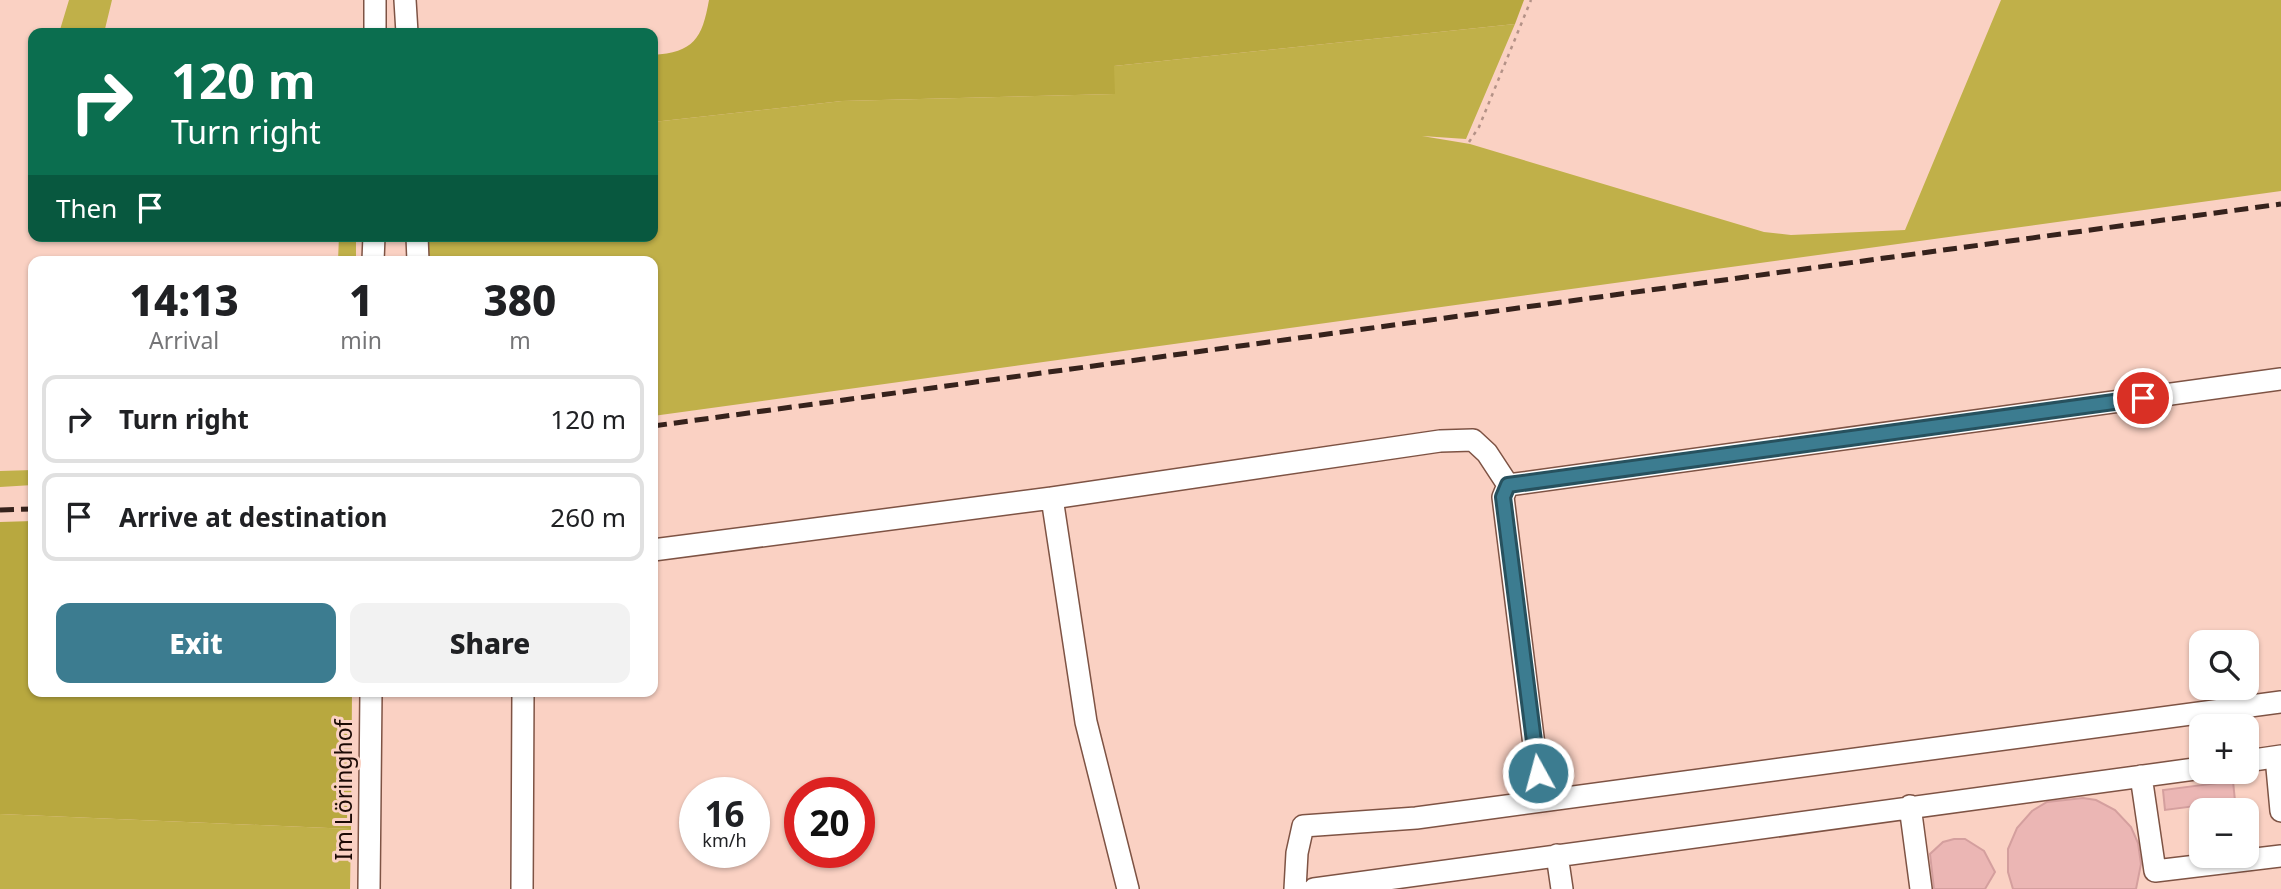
<!DOCTYPE html>
<html lang="en">
<head>
<meta charset="utf-8">
<style>
  body { margin:0; font-family:"Noto Sans",sans-serif; background:#f2f2f2; color:#202124; height:100vh; display:flex; flex-direction:column; font-size:26px; white-space:nowrap }
  * { box-sizing:border-box; margin:0 }
  p { font-size:23px; color:#757577 }
  .icon { flex:none; width:38px; height:38px; fill:none; stroke:currentColor; stroke-width:2; stroke-linecap:round; stroke-linejoin:round }
  .map { position:relative; flex:1; overflow:hidden }
  .side { position:absolute; left:28px; top:256px; width:630px; height:441px; display:flex; flex-direction:column; background:#fff; border-radius:14px; box-shadow:0 2px 5px #0004 }
  .side>* { flex:none }
  .banner { position:absolute; left:28px; top:28px; width:630px; height:214px; border-radius:14px; box-shadow:0 2px 5px #0004; background:#0b6e4f; color:#fff; overflow:hidden }
  .buttons { position:absolute; left:2189px; top:630px; display:grid; gap:14px }
  .buttons a { display:grid; place-items:center; width:70px; height:70px; border-radius:14px; background:#fff; box-shadow:0 2px 5px #0004; font-size:35px }
  .speed { position:absolute; left:679px; top:777px; display:flex; gap:14px; font-size:35px; font-weight:700; text-align:center }
  .speed>* { display:grid; place-content:center; width:91px; height:91px; border-radius:50%; background:#fff; box-shadow:0 2px 5px #0004; line-height:1 }
  .speed small { font-size:18px; font-weight:400 }
  .speed .limit { border:10px solid #d22; background:#fff; color:#111 }
  .pin { position:absolute; display:grid; place-items:center; width:60px; height:60px; color:#fff; margin:-30px; border:4px solid #fff; border-radius:50%; box-shadow:0 2px 7px #0007 }
  .me { position:absolute; width:77px; margin:-38px; rotate:353deg; stroke-linejoin:round; filter:drop-shadow(0 0 5px #0008) }
  .turn { display:flex; align-items:center; gap:24px; height:147px; padding:0 28px; font-size:32px }
  .turn .icon { width:91px; height:91px; stroke-width:2.5 }
  .turn b { display:block; font-size:49px; line-height:60px }
  .then { display:flex; align-items:center; height:66px; padding:0 28px; background:#0003; gap:14px; font-size:26px }
  .eta { display:flex; justify-content:space-evenly; align-items:center; height:119px; text-align:center }
  .eta b { font-size:42px; font-weight:800; line-height:49px }
  .primary-button { display:flex; gap:14px; margin-top:auto; padding:14px 28px }
  .primary-button a { flex:1; height:80px; border-radius:14px; background:#3c7c90; color:#fff; font-size:28px; font-weight:800; line-height:80px; text-align:center }
  .primary-button a+a { background:#f2f2f2; color:#202124 }
  ul { padding:0; list-style:none }
  li { display:flex; align-items:center; gap:21px; height:88px; margin:0 14px 10px; padding:0 14px; border:4px solid #e0e0e0; border-radius:14px }
  li div { flex:1 }
  li b { display:block; font-size:26px }
  li em { font-style:normal }
  .map>svg:first-child { display:block }
  .green { fill:#c0b049 }
  .forest { fill:#b8a83f }
  .building { fill:#ebb6b4; stroke:#d49f9e; stroke-width:2 }
  .lines { fill:none; stroke-linecap:round; stroke-linejoin:round }
  .minor-casing { stroke:#7e5344; stroke-width:24 }
  .path { stroke:#b49287; stroke-width:2.5; stroke-dasharray:3.5 5; stroke-linecap:butt }
  .minor { stroke:#fff; stroke-width:21 }
  .rail { stroke:#36221c; stroke-width:5; stroke-dasharray:14 7; stroke-linecap:butt }
  .route-casing { stroke:#27515e; stroke-width:18 }
  .route { stroke:#3c7c90; stroke-width:12 }
  .labels { text-anchor:middle; stroke-width:6; stroke-linejoin:round; paint-order:stroke }
  .street-label { font-size:23px; fill:#1b0a05; stroke:#fad1c3 }
</style>
</head>
<body>
<div class="map">
<svg width="2281" height="889" viewBox="0 0 2281 889">
  <rect width="100%" height="100%" fill="#fad1c3"/>
  <path class="green" d="M69 0H112L104 33H59Z
    M2001 0H2281V191L653 416V261H426L425 236H653V122L842 101 1114 94V66L1515 24 1466 139 1422 136 1470 144 1764 232 1791 235 1905 230Z
    M339 236H356V261H338Z
    M33 470V485L0 487V471Z
    M0 814 351 829 350 889H0Z"/>
  <path class="forest" d="M709 0H1524L1515 24 1114 66 1115 94 842 101 653 122V55C694 52 702 39 709 0Z
    M33 521V691H352L351 829 0 814V522Z"/>
  <path class="building" d="M2233 781 2235 801 2165 810 2163 790Z
    M2083 798 2096 800 2115 810 2131 827 2138 843 2141 864 2136 889H2013L2008 872V849L2017 828 2032 811 2047 802Z
    M1954 839H1965L1984 851 1995 872 1985 889H1934L1930 854 1943 842Z"/>
  <g class="lines">
    <g class="minor-casing">
      <path id="minor" d="M405 0 407 33
        M375 33V0
        M417 236 418 261
        M373 261 374 236
        M1052 498 1086 722 1128 889
        M653 550 1052 498 1440 441 1473 440 1487 453 1508 485
        M2276 757 2281 811
        M2247 761 2281 756
        M2141 776 2155 871 2281 856
        M1541 801 1503 497 1508 485 2281 379
        M1910 806 1921 889
        M1557 855 1562 889
        M369 889 371 691
        M522 889 523 691
        M1295 889 1297 853 1303 826 1416 818 2281 702
        M1314 889 2202 768"/>
    </g>
    <path class="path" d="M1469 142 1479 127 1531 0"/>
    <use href="#minor" class="minor"/>
    <path class="rail" d="M653 426 2281 204
      M0 510 33 509"/>
  </g>
  <g class="lines">
    <g class="route-casing">
      <path id="route" d="M1538 773 1503 497 1508 485 2143 398"/>
    </g>
    <use href="#route" class="route"/>
  </g>
  <g class="labels">
    <g class="street-label">
      <text transform="translate(344 790) rotate(-90)" y="8">Im Löringhof</text>
    </g>
  </g>
</svg>
<div class="buttons">
<a><svg class="icon" aria-label="search" viewBox="0 0 24 24"><circle cx="10" cy="10" r="6"/><path d="M15 15l6 6"/></svg></a>
<a>+</a>
<a>−</a>
</div>
<div class="speed"><div>16<small>km/h</small></div><div class="limit">20</div></div>
<div class="pin" style="left:2143px;top:398px;background:#d93025"><svg class="icon" aria-label="arrive" viewBox="0 0 24 24"><path d="M6 21V4h12l-3 4 3 4H6"/></svg></div>
<svg class="me" style="left:1538px;top:773px" viewBox="-20 -20 40 40"><circle r="17" fill="#3c7c90" stroke="#fff" stroke-width="3"/><path d="M0-11L8 9 0 5-8 9z" fill="#fff"/></svg>
<div class="banner">
<div class="turn"><svg class="icon" aria-label="right" viewBox="0 0 24 24"><path d="M7 20v-9h11M14 6l5 5-5 5"/></svg><div><b>120 m</b>Turn right</div></div>
<div class="then">Then<svg class="icon" aria-label="arrive" viewBox="0 0 24 24"><path d="M6 21V4h12l-3 4 3 4H6"/></svg></div>
</div>
<section class="side">
<div class="eta">
<div><b>14:13</b><p>Arrival</p></div>
<div><b>1</b><p>min</p></div>
<div><b>380</b><p>m</p></div>
</div>
<ul>
<li><svg class="icon" aria-label="right" viewBox="0 0 24 24"><path d="M7 20v-9h11M14 6l5 5-5 5"/></svg><div><b>Turn right</b></div><em>120 m</em></li>
<li><svg class="icon" aria-label="arrive" viewBox="0 0 24 24"><path d="M6 21V4h12l-3 4 3 4H6"/></svg><div><b>Arrive at destination</b></div><em>260 m</em></li>
</ul>
<div class="primary-button"><a>Exit</a><a>Share</a></div>
</section>
</div>
</body>
</html>
